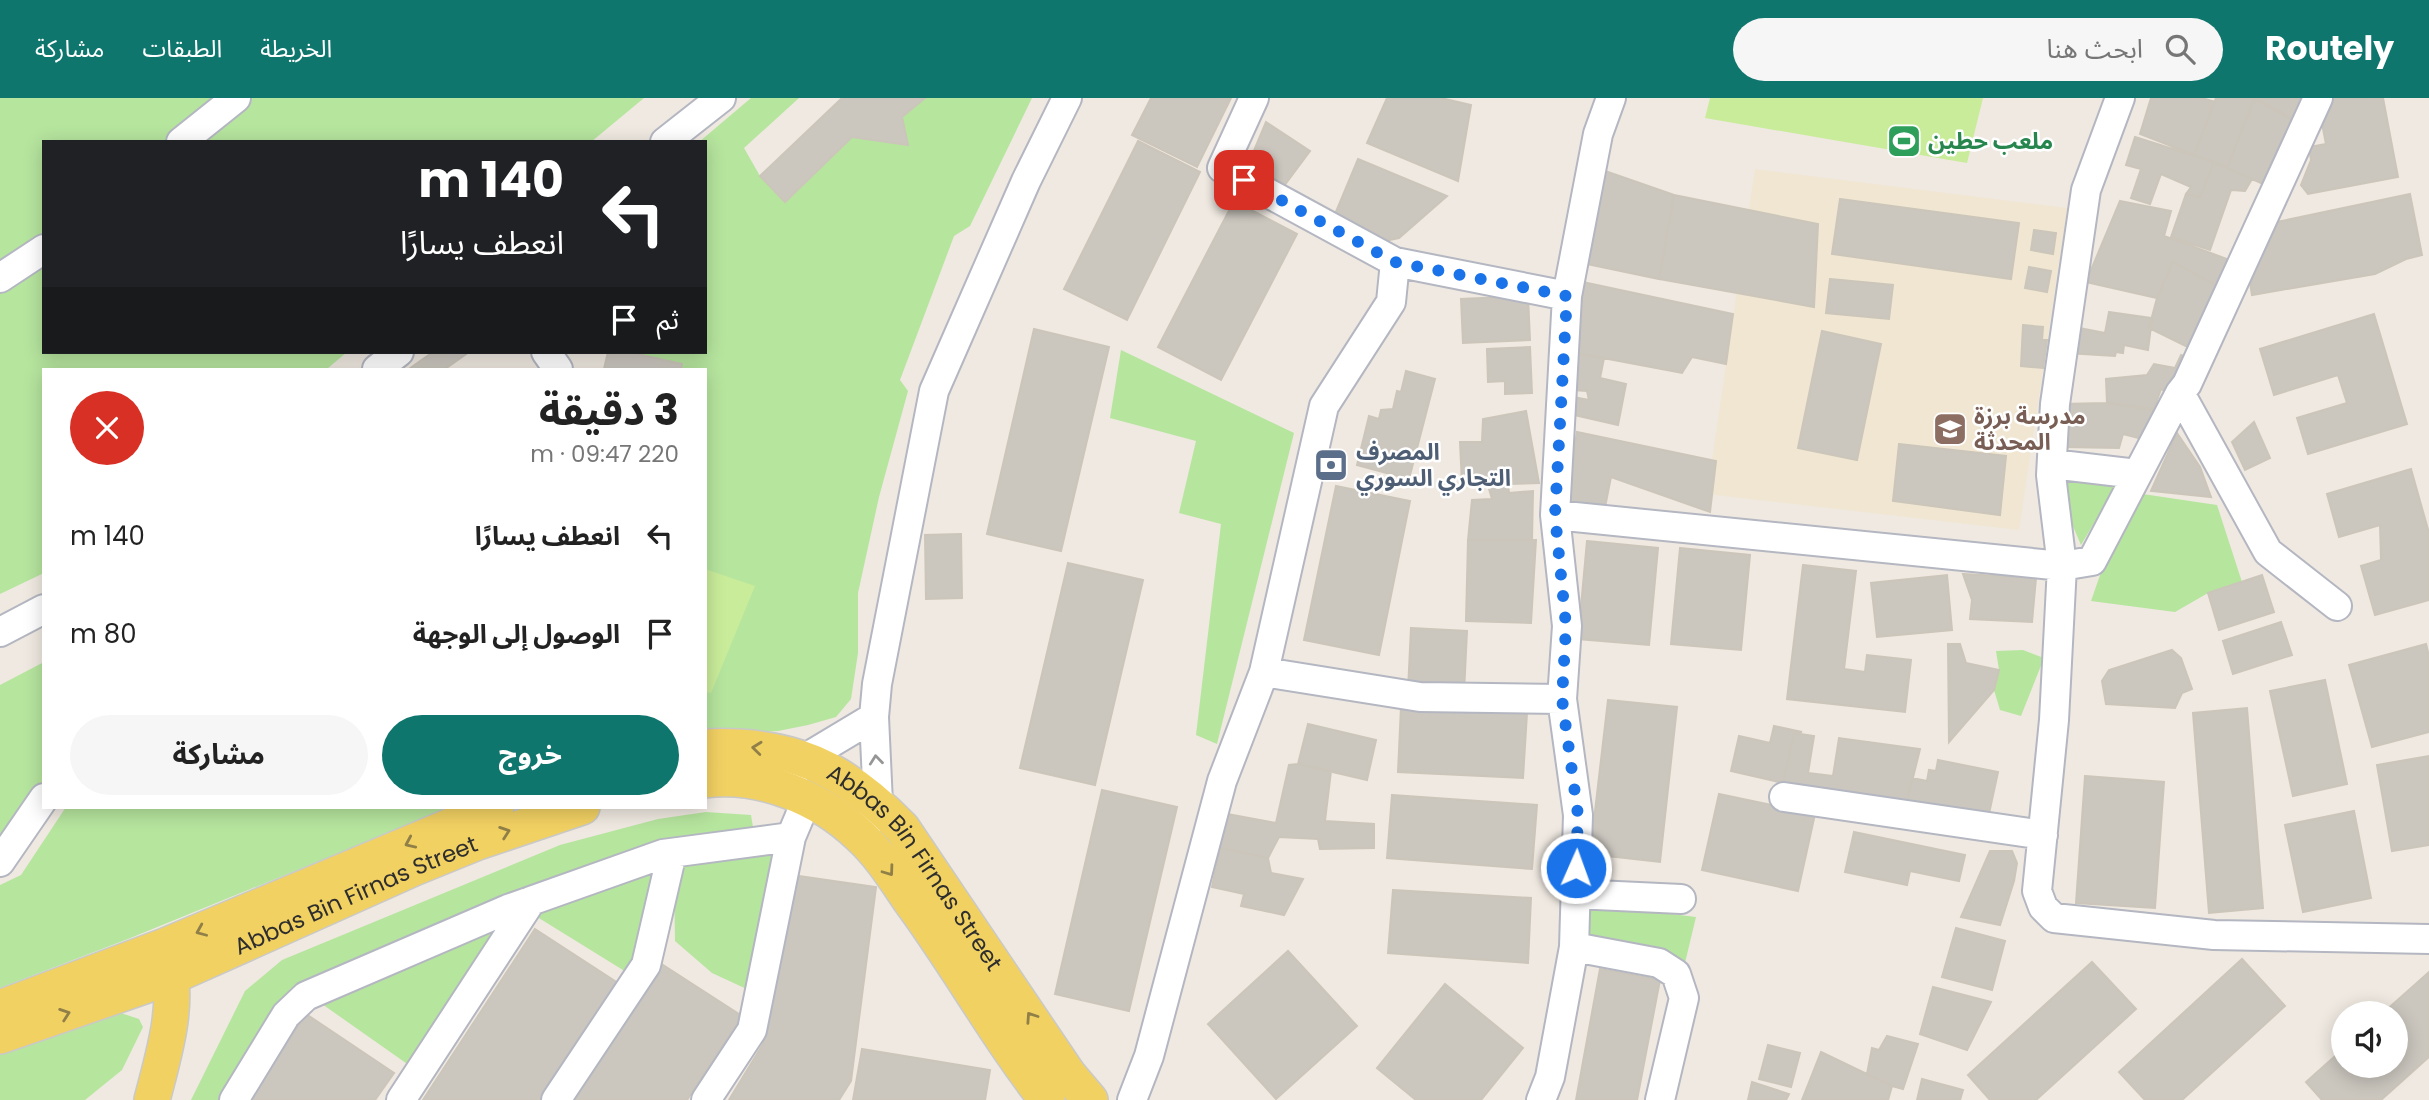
<!DOCTYPE html>
<html lang="ar">
<head>
<meta charset="utf-8">
<style>
  body { margin:0; font-family:Poppins,"Noto Sans Arabic",sans-serif; background:#f6f6f6; color:#222; direction:rtl; height:100vh; display:flex; flex-direction:column; font-size:26px; white-space:nowrap }
  * { box-sizing:border-box; margin:0 }
  p { font-size:23px; color:#767676 }
  .icon { flex:none; width:38px; height:38px; fill:none; stroke:currentColor; stroke-width:2; stroke-linecap:round; stroke-linejoin:round }
  .map { position:relative; flex:1; overflow:hidden; direction:ltr }
  .sheet { position:absolute; left:42px; top:270px; width:665px; height:441px; display:flex; flex-direction:column; background:#fff; border-radius:0px; box-shadow:0 4px 18px #0003; direction:rtl }
  .sheet>* { flex:none }
  .top-card { position:absolute; left:42px; top:42px; width:665px; height:214px; border-radius:0px; box-shadow:0 4px 18px #0003; direction:rtl; background:#202124; color:#fff; overflow:hidden }
  .controls { position:absolute; left:2331px; top:903px; display:grid; gap:14px }
  .controls a { display:grid; place-items:center; width:77px; height:77px; border-radius:50%; background:#fff; box-shadow:0 4px 18px #0003; font-size:35px }
  .pin { position:absolute; display:grid; place-items:center; width:60px; height:60px; color:#fff; margin:-30px; border-radius:14px; box-shadow:0 4px 10px #0006 }
  .me { position:absolute; width:77px; margin:-38px; rotate:2deg; stroke-linejoin:round; filter:drop-shadow(0 0 5px #0008) }
  .turn { display:flex; align-items:center; gap:24px; height:147px; padding:0 28px; font-size:32px }
  .turn .icon { width:91px; height:91px; stroke-width:2.5 }
  .turn b { display:block; font-size:49px; line-height:60px }
  .then { display:flex; align-items:center; height:66px; padding:0 28px; background:#0003; gap:14px; font-size:26px }
  .round { display:grid; place-items:center; flex:none; width:74px; height:74px; border-radius:37px; background:#f6f6f6 }
  .overview { display:flex; align-items:center; justify-content:space-between; height:119px; padding:0 28px }
  h1 { font-size:42px; font-weight:700; line-height:52px }
  .button { display:flex; gap:14px; margin-top:auto; padding:14px 28px }
  .button a { flex:1; height:80px; border-radius:42px; background:#0f766e; color:#fff; font-size:28px; font-weight:700; line-height:80px; text-align:center }
  .button a+a { background:#f6f6f6; color:#222 }
  ul { padding:0; list-style:none }
  li { display:flex; align-items:center; gap:21px; height:98px; padding:0 28px }
  li div { flex:1 }
  li b { display:block; font-size:26px }
  li em { font-style:normal }
  header { display:flex; align-items:center; gap:42px; box-sizing:border-box; height:98px; padding:0 35px; background:#0f766e; color:#fff }
  header strong { font-size:33px }
  nav { display:flex; gap:38px; margin-inline-start:auto; font-size:24px }
  .search { width:490px; height:63px; background:#f6f6f6; display:flex; align-items:center; gap:18px; box-sizing:border-box; padding:0 24px; border-radius:38px; color:#767676; font-size:26px }
  .map>svg:first-child { display:block }
  .education { fill:#f0e6d1 }
  .green { fill:#b6e59e }
  .pitch { fill:#c9ec9a }
  .building { fill:#cbc7bf; stroke:#cbc5ba; stroke-width:2 }
  .lines { fill:none; stroke-linecap:round; stroke-linejoin:round }
  .minor-casing { stroke:#b4b7c1; stroke-width:32 }
  .major-casing { stroke:#c9c9c9; stroke-width:38 }
  .minor { stroke:#fff; stroke-width:28 }
  .major { stroke:#f2d163; stroke-width:35 }
  .oneway { stroke:#908048 }
  .oneway2 { stroke:#969696 }
  .route { stroke:#1a73e8; stroke-width:12; stroke-dasharray:0 21.6 }
  .labels { text-anchor:middle; stroke-width:5; stroke-linejoin:round; paint-order:stroke }
  .leisure-label { font-size:23px; font-weight:bold; fill:#27864d; stroke:#fff; text-anchor:start }
  .education-label { font-size:23px; font-weight:bold; fill:#785e54; stroke:#fff; text-anchor:start }
  .service-label { font-size:23px; font-weight:bold; fill:#4e5e75; stroke:#fff; text-anchor:start }
  .street-label { font-size:23px; fill:#2e2e2e; stroke:#fff }
</style>
</head>
<body>
<header>
<strong>Routely</strong>
<div class="search"><svg class="icon" aria-label="search" viewBox="0 0 24 24"><circle cx="10" cy="10" r="6"/><path d="M15 15l6 6"/></svg>ابحث هنا</div>
<nav><a>الخريطة</a><a>الطبقات</a><a>مشاركة</a></nav>
</header>
<div class="map">
<svg width="2429" height="1002" viewBox="0 0 2429 1002">
  <rect width="100%" height="100%" fill="#efe9e1"/>
  <path class="education" d="M1755 71 2067 110 2019 432 1707 396Z"/>
  <path class="green" d="M0 0H644L591 44H44V254H347L327 271H44V475L0 496Z
    M751 0H799L744 50 760 78 785 104 852 39 908 47 902 19 925 0H1032L970 128 954 138 900 282 908 293 879 399 858 495V555L851 601 836 619 808 627 778 633 705 637V271H681L682 266 628 254H705V44H699Z
    M1121 252 1294 335 1217 646 1196 637 1221 426 1179 415 1196 343 1110 320Z
    M2063 382 2116 388 2081 447 2061 400Z
    M2129 394 2217 407 2242 484 2208 495 2175 514 2091 503Z
    M2023 552 2044 560 2021 618 2000 612 1994 592 1999 572 1996 553Z
    M44 564V680L3 744 0 735V587Z
    M66 709H452L128 841 0 890V787L21 777Z
    M706 714 751 717 754 735 659 744 570 774 299 890 267 921 225 1002H191L245 893 282 862 560 747 658 721Z
    M780 753 751 893 712 875 675 843 674 773 694 756Z
    M656 763 631 877 534 817Z
    M1588 806 1696 819 1684 869 1581 855Z
    M499 826 413 970 322 906Z
    M115 913 139 921 143 929 122 972 85 1002H0V951Z"/>
  <path class="pitch" d="M1710 0H1983L1967 65 1705 20Z
    M705 471 755 488 711 595 705 594Z"/>
  <path class="building" d="M842 0H925L902 19 908 47 852 39 785 104 760 78Z
    M1151 0H1231L1197 69 1132 37Z
    M1387 0H1441L1471 7 1458 83 1367 45Z
    M2151 0H2202L2215 4 2194 57 2140 36Z
    M2216 0H2255L2227 70 2194 57Z
    M2255 0H2313L2299 25Z
    M2326 0H2383L2398 79 2308 96 2301 87 2311 62 2309 49 2326 46 2319 10Z
    M2254 1 2299 25 2272 90 2227 70Z
    M1266 24 1310 53 1281 92 1245 74Z
    M2135 39 2214 64 2200 99 2186 96 2191 89 2161 76 2150 106 2131 100 2141 71 2126 67Z
    M1138 43 1200 74 1127 222 1064 191Z
    M1358 61 1447 98 1399 140 1385 143 1333 121Z
    M2214 64 2252 81 2245 93 2231 92 2210 152 2171 139 2186 96 2200 99Z
    M1605 73 1674 97 1659 181 1582 165Z
    M2410 96 2422 157 2406 161 2375 176 2252 197 2249 178 2277 124Z
    M1674 97 1818 126 1814 209 1659 181Z
    M1840 101 2019 125 2011 181 1832 156Z
    M1234 103 1297 136 1221 282 1158 249Z
    M2120 103 2171 113 2164 138 2227 161 2217 188 2173 164 2157 200 2086 184Z
    M2034 132 2056 135 2053 156 2031 152Z
    M2173 164 2217 188 2194 252 2149 230 2157 200Z
    M2029 169 2051 173 2047 194 2025 190Z
    M1830 181 1893 187 1889 221 1826 215Z
    M1578 183 1733 216 1726 266 1692 259 1682 275 1576 255Z
    M1528 198 1530 242 1463 245 1461 201Z
    M2109 214 2152 220 2148 252 2124 247 2123 255 2116 254 2115 258 2067 255 2069 228 2105 235Z
    M2374 216 2407 326 2308 356 2297 320 2347 305 2338 277 2274 297 2260 251Z
    M2023 227 2043 229 2042 242H2047L2043 270 2021 268Z
    M1034 231 1109 249 1061 453 987 436Z
    M1822 233 1881 246 1857 362 1798 350Z
    M1530 249 1532 295 1505 296V283L1488 284 1487 251Z
    M433 254H469L445 271H409Z
    M608 254H628L682 266 681 271H604Z
    M1576 255 1604 260 1600 280 1626 286 1618 327 1574 317 1573 299 1589 302 1587 293 1573 292Z
    M2181 257 2195 264 2175 298 2161 291 2154 311 2107 305 2106 281 2147 277 2154 266 2175 270Z
    M1406 273 1435 281 1409 381 1357 367 1369 318 1379 321 1381 312 1393 311 1397 293 1401 294Z
    M2107 305 2159 313 2139 340 2123 336 2119 350 2062 349 2061 306Z
    M1526 313 1539 385 1508 386 1509 395 1533 393 1532 442H1468L1472 402 1492 401 1487 384 1462 386 1460 344H1482L1483 321Z
    M2254 324 2270 360 2245 372 2232 344Z
    M1577 334 1716 363 1710 414 1611 379 1605 409 1566 403Z
    M2177 335 2200 369 2211 399 2151 393Z
    M1899 346 2006 358 2000 417 1893 403Z
    M2411 371 2429 435V502L2375 517 2361 468 2381 462 2380 427 2339 439 2327 396Z
    M1336 388 1410 403 1379 557 1304 542Z
    M961 436 962 500 926 501 925 437Z
    M1468 442H1536L1531 525 1466 523Z
    M1587 443 1658 450 1649 547 1578 541Z
    M1680 450 1750 457 1741 552 1671 546Z
    M1068 465 1143 482 1095 687 1020 670Z
    M1803 467 1856 473 1844 571 1865 574 1867 557 1911 562 1905 614 1787 601Z
    M1963 476 2036 480 2032 524 1970 521 1972 502Z
    M1947 477 1952 532 1877 539 1871 485Z
    M2262 477 2274 514 2219 532 2208 495Z
    M2281 524 2292 557 2233 576 2223 543Z
    M1411 530 1467 533 1464 595 1408 592Z
    M1948 546H1960L1966 565 1999 572 1994 592 1949 644Z
    M2426 546 2429 558V634L2372 649 2349 567Z
    M2172 552 2181 560 2192 591 2182 595 2175 610 2106 606 2102 583 2109 572Z
    M2325 582 2347 686 2293 698 2270 593Z
    M1608 602 1677 609 1660 764 1590 756Z
    M1401 609 1527 615 1523 680 1398 674Z
    M2247 610 2263 810 2209 815 2193 615Z
    M1308 626 1376 642 1367 682 1298 666Z
    M1774 628 1802 634 1794 635 1783 685 1731 673 1739 638 1770 645Z
    M1794 635 1814 638 1808 675 1833 678 1839 640 1920 651 1906 708 1783 685Z
    M2429 658V747L2392 753 2377 667Z
    M1938 662 1998 674 1987 725 1906 708 1912 680 1927 683 1929 672 1936 673Z
    M1298 666 1331 673 1325 723 1374 726V750L1320 751 1318 741 1279 739 1268 760 1220 750 1227 716 1276 725 1289 667Z
    M2085 678 2164 684 2155 810 2076 805Z
    M1102 692 1177 709 1129 913 1055 896Z
    M1719 696 1815 716 1798 793 1702 772Z
    M1392 697 1537 707 1532 771 1387 760Z
    M2354 713 2371 800 2303 814 2285 727Z
    M1854 734 1965 757 1959 783 1910 773 1907 787 1845 774Z
    M1220 750 1268 760 1271 775 1303 781 1284 817 1241 808 1244 796 1212 789Z
    M1990 753H2012L2017 765 2014 783 2000 827 1961 819Z
    M792 777 876 789 851 983 839 1002H729L763 946Z
    M1393 792 1531 800 1528 865 1388 855Z
    M1956 830 2005 843 1992 892 1942 879Z
    M535 831 621 887 545 1002H423Z
    M1288 853 1357 928 1276 1001 1208 926Z
    M2242 861 2285 908 2182 1002H2145L2119 974Z
    M2092 864 2136 911 2036 1002H1990L1968 977Z
    M660 865 742 918 687 1002H571Z
    M1600 871 1660 882 1637 1002H1576Z
    M2429 874V959L2381 1002H2322L2306 984 2343 951V968H2396V915H2383Z
    M1445 886 1523 950 1481 1002H1416L1377 970Z
    M1933 889 1991 904 1967 952 1920 936Z
    M306 916 394 975 375 1002H248Z
    M1887 938 1918 946 1903 991 1892 988 1867 976 1872 950 1879 952Z
    M1768 947 1800 955 1791 989 1759 981Z
    M862 951 990 972 985 1002H853Z
    M1821 954 1892 988 1888 1002H1802Z
    M1922 981 1963 992 1960 1002H1917Z
    M1752 984 1789 996 1786 1002H1748Z"/>
  <g class="lines">
    <g class="minor-casing">
      <path id="minor" d="M2120 0 2086 92 2055 306 2051 377 2062 468 2092 463 2180 295 2187 286 2318 0
        M181 44 236 0
        M665 44 721 0
        M1395 164 1567 198
        M0 180 44 151
        M546 254 558 271
        M377 271 399 254
        M2180 295 2268 454 2337 508
        M2052 366 2137 376
        M1555 417 2062 468 2054 622 2037 793 2043 809 2054 820 2214 837 2429 841
        M0 534 44 511
        M1264 574 1420 599 1562 601
        M794 676 804 661 874 619
        M1784 699 2043 737
        M872 721 878 705 874 619 877 586 934 293 1026 83 1067 0
        M0 764 44 700
        M1575 796 1681 801
        M1574 849 1659 865 1676 876 1684 900 1660 1002
        M234 1002 286 917 306 898 508 811 663 756 791 739 807 701
        M401 1002 531 803
        M556 1002 646 867 672 755
        M706 1002 752 932 791 739
        M1132 1002 1149 958 1222 683 1264 574 1324 308 1391 204 1395 164 1222 70 1254 0
        M1541 1002 1550 979 1574 849 1578 717 1562 601 1567 528 1555 417 1567 198 1598 36 1611 0"/>
    </g>
    <g class="major-casing">
      <g id="major">
        <path id="s1" d="M705 649C791 645 843 669 902 730L1068 976 1090 1002"/>
        <path d="M705 682C761 675 821 700 860 738 881 757 896 782 912 805 959 869 998 940 1047 1002"/>
        <path d="M0 910 165 848 496 709"/>
        <path id="s2" d="M0 938 173 878 414 770 478 744 582 709"/>
        <path d="M152 1002C164 955 180 907 167 858"/>
      </g>
    </g>
    <use href="#minor" class="minor"/>
    <use href="#major" class="major"/>
  </g>
  <defs><path id="oneway-chevron" d="M-2-3.5L2.5 0L-2 3.5" fill="none" stroke-width="1.6" stroke-linecap="round" stroke-linejoin="round" transform="scale(1.75)"/></defs>
  <g class="oneway">
    <use href="#oneway-chevron" transform="translate(757 650) rotate(-174)"/>
    <use href="#oneway-chevron" transform="translate(505 734) rotate(-19)"/>
    <use href="#oneway-chevron" transform="translate(410 745) rotate(156)"/>
    <use href="#oneway-chevron" transform="translate(889 773) rotate(54)"/>
    <use href="#oneway-chevron" transform="translate(201 833) rotate(157)"/>
    <use href="#oneway-chevron" transform="translate(65 916) rotate(-19)"/>
    <use href="#oneway-chevron" transform="translate(1031 919) rotate(-124)"/>
  </g>
  <use class="oneway2" href="#oneway-chevron" transform="translate(876 662) rotate(-96)"/>
  <g class="lines">
    <path class="route" d="M1244 82 1395 164 1567 198 1555 417 1566 528 1562 601 1578 717 1576 770"/>
  </g>
  <defs>
    <g id="stadium-square" transform="scale(1.75)"><rect x="-9" y="-9" width="18" height="18" rx="4" fill="#2e9e5b" stroke="#fff"/><path d="M0-5a6.5 5 0 1 0 0 10a6.5 5 0 1 0 0-10ZM-3.5-1.8h7v3.6h-7Z" fill="#fff"/></g>
    <g id="school-square" transform="scale(1.75)"><rect x="-9" y="-9" width="18" height="18" rx="4" fill="#8d6e63" stroke="#fff"/><path d="M0-5L7-2L0 1L-7-2ZM-4 1L0 2.5L4 1V4Q0 6-4 4Z" fill="#fff"/></g>
    <g id="bank-square" transform="scale(1.75)"><rect x="-9" y="-9" width="18" height="18" rx="4" fill="#5c6f8a" stroke="#fff"/><path d="M-6-4H6V4H-6ZM0-2.3a2.3 2.3 0 1 0 0 4.6a2.3 2.3 0 1 0 0-4.6Z" fill="#fff"/></g>
  </defs>
  <g fill-rule="evenodd">
    <use href="#stadium-square" x="1904" y="43"/>
    <use href="#school-square" x="1950" y="331"/>
    <use href="#bank-square" x="1331" y="367"/>
  </g>
  <g class="labels">
    <g class="leisure-label">
      <text x="1928" y="51">ملعب حطين</text>
    </g>
    <g class="education-label">
      <text x="1974" y="326">مدرسة برزة<tspan x="1974" dy="26">المحدثة</tspan></text>
    </g>
    <g class="service-label">
      <text x="1356" y="362">المصرف<tspan x="1356" dy="26">التجاري السوري</tspan></text>
    </g>
    <g class="street-label">
      <text dy="8" stroke="none"><textPath href="#s1" startOffset="259">Abbas Bin Firnas Street</textPath></text>
      <text dy="8" stroke="none"><textPath href="#s2" startOffset="383">Abbas Bin Firnas Street</textPath></text>
    </g>
  </g>
</svg>
<div class="controls">
<a><svg class="icon" aria-label="sound" viewBox="0 0 24 24"><path d="M4 9h4l5-4v14l-5-4H4zM17 9q2 3 0 6"/></svg></a>
</div>
<div class="pin" style="left:1244px;top:82px;background:#d93025"><svg class="icon" aria-label="arrive" viewBox="0 0 24 24"><path d="M6 21V4h12l-3 4 3 4H6"/></svg></div>
<svg class="me" style="left:1576px;top:770px" viewBox="-20 -20 40 40"><circle r="17" fill="#1a73e8" stroke="#fff" stroke-width="3"/><path d="M0-11L8 9 0 5-8 9z" fill="#fff"/></svg>
<div class="top-card">
<div class="turn"><svg class="icon" aria-label="left" viewBox="0 0 24 24"><path d="M17 20v-9H6M10 6l-5 5 5 5"/></svg><div><b>140 m</b>انعطف يسارًا</div></div>
<div class="then">ثم<svg class="icon" aria-label="arrive" viewBox="0 0 24 24"><path d="M6 21V4h12l-3 4 3 4H6"/></svg></div>
</div>
<section class="sheet">
<div class="overview"><div><h1>3 دقيقة</h1><p>220 m · 09:47</p></div><a class="round" style="background:#d93025;color:#fff"><svg class="icon" aria-label="close" viewBox="0 0 24 24"><path d="M6 6l12 12M18 6L6 18"/></svg></a></div>
<ul>
<li><svg class="icon" aria-label="left" viewBox="0 0 24 24"><path d="M17 20v-9H6M10 6l-5 5 5 5"/></svg><div><b>انعطف يسارًا</b></div><em>140 m</em></li>
<li><svg class="icon" aria-label="arrive" viewBox="0 0 24 24"><path d="M6 21V4h12l-3 4 3 4H6"/></svg><div><b>الوصول إلى الوجهة</b></div><em>80 m</em></li>
</ul>
<div class="button"><a>خروج</a><a>مشاركة</a></div>
</section>
</div>
</body>
</html>
